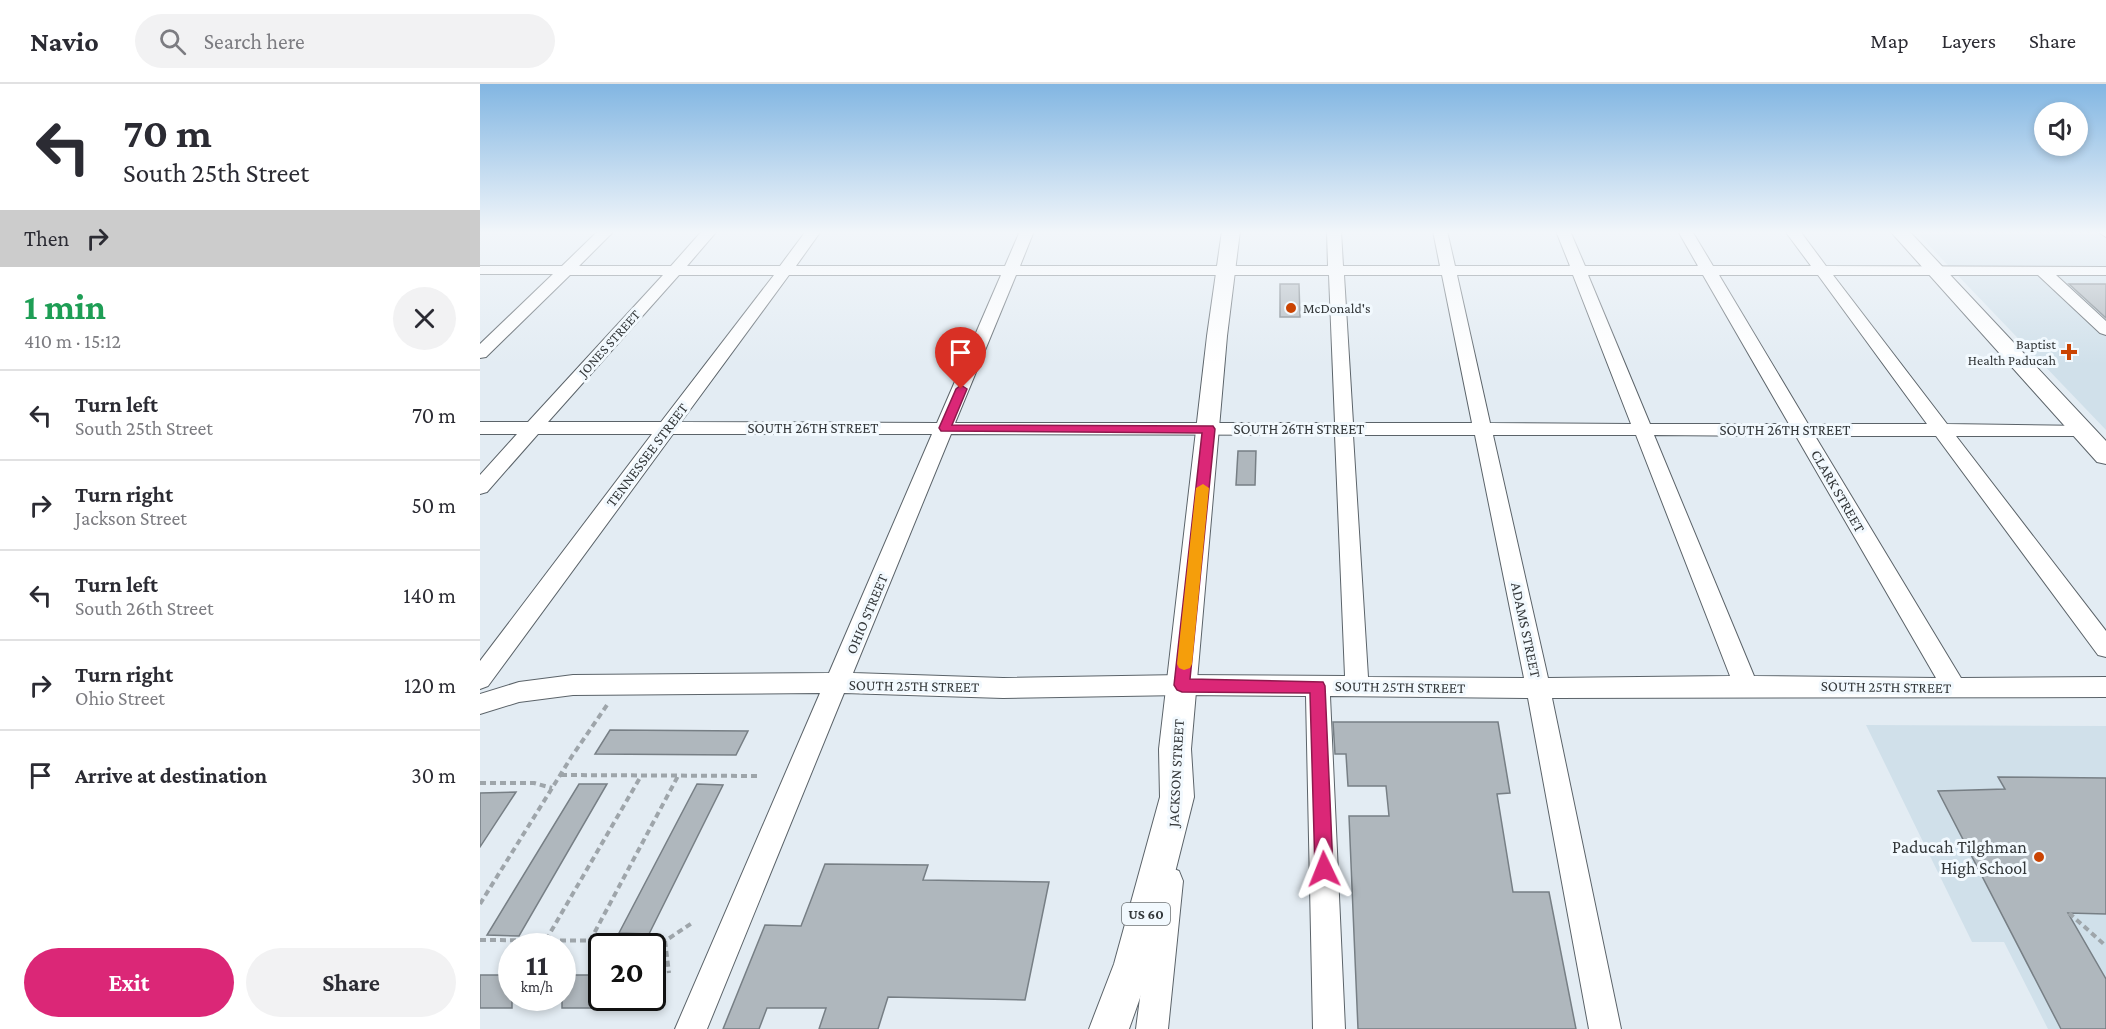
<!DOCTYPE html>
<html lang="en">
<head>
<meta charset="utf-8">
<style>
  body { margin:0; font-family:"Crimson Pro",serif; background:#f2f2f3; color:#2b2b33; height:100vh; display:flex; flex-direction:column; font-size:22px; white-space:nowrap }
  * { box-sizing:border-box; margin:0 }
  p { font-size:20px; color:#7c7c81 }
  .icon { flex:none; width:33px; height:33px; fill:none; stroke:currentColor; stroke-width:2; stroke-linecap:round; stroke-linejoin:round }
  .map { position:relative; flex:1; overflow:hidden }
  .drawer { display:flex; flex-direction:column; background:#fff; width:480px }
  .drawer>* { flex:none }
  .guide { background:#fff; color:#2b2b33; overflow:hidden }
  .fabs { position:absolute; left:1554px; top:18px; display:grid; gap:12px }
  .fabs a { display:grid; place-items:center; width:54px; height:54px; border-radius:50%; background:#fff; box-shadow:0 3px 9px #0003; font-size:30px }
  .speed { position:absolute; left:18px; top:849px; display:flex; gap:12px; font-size:30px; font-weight:700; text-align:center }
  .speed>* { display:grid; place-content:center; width:78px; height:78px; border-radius:50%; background:#fff; box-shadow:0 3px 9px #0003; line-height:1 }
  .speed small { font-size:15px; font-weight:400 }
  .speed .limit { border:3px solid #111; border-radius:9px; background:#fff; color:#111 }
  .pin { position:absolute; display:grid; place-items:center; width:51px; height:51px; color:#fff; margin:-62px -26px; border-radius:50% 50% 50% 0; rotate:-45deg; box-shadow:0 0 6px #0007 }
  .pin .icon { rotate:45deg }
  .me { position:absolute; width:66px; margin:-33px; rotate:358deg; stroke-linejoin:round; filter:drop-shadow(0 0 4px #0008) }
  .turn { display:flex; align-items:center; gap:21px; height:126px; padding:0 24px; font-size:27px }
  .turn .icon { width:78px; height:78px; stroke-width:2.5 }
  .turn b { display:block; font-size:42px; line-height:51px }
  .then { display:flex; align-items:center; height:57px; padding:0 24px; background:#0003; gap:12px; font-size:22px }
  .round { display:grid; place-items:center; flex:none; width:63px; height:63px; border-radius:32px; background:#f2f2f3 }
  .head { display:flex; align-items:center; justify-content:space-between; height:102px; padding:0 24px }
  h1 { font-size:36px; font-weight:700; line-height:45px; color:#1e9e55 }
  .primary-button { display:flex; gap:12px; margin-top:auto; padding:12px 24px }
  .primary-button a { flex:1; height:69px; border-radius:36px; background:#db2777; color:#fff; font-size:24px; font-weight:700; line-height:69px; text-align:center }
  .primary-button a+a { background:#f2f2f3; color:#2b2b33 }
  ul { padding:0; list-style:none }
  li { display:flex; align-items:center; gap:18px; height:90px; padding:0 24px; border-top:2px solid #e1e1e2 }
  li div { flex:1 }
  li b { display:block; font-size:22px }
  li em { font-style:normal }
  header { display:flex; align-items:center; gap:36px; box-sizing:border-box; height:84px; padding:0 30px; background:#fff; border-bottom:2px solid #e1e1e2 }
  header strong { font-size:28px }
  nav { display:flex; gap:33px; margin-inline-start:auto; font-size:21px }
  .search { width:420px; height:54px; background:#f2f2f3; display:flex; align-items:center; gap:15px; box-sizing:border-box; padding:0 21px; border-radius:33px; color:#7c7c81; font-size:22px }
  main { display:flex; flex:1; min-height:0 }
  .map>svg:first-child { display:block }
  .built { fill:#d0e0ea }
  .building { fill:#afb7bd; stroke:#777f85; stroke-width:1.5 }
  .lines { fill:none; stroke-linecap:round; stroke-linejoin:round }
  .minor-casing { stroke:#5b6369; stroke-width:2 }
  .major-casing { stroke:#5b6369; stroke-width:2 }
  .path { stroke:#9ea5aa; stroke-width:4; stroke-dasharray:6 4; stroke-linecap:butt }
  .minor { fill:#fff; fill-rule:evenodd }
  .major { fill:#fff; fill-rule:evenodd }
  .route { fill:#db2777; stroke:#8e194d; stroke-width:1.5 }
  .slow { fill:#f59e0b }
  .poi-dot { fill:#ca4403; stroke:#f2f9fe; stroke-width:2 }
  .labels { text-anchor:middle; stroke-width:6; stroke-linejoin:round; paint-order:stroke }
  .far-poi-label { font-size:14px; fill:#333739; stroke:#f2f9fe; text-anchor:start }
  .far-street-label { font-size:14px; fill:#333739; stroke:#f2f9fe }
  .shield { fill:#f2f9fe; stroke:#6c7174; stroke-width:1.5 }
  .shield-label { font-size:14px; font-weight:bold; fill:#333739 }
  .street-label { font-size:15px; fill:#333739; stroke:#f2f9fe }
  .near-poi-label { font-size:18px; fill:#333739; stroke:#f2f9fe; text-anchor:end }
</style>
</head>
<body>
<header>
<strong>Navio</strong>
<div class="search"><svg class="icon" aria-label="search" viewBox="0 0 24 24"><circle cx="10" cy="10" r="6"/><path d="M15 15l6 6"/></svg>Search here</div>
<nav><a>Map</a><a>Layers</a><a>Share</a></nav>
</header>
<main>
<section class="drawer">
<div class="guide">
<div class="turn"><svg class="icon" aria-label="left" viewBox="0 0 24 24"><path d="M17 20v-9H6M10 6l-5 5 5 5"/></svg><div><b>70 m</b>South 25th Street</div></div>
<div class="then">Then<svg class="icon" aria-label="right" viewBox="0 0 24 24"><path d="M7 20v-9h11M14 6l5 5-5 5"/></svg></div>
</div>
<div class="head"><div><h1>1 min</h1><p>410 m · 15:12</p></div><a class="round"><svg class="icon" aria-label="close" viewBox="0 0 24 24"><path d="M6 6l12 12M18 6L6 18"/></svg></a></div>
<ul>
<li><svg class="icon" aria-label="left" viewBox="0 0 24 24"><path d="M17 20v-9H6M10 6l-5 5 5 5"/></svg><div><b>Turn left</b><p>South 25th Street</p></div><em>70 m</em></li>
<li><svg class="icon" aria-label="right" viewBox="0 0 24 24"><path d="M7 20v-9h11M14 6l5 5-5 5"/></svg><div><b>Turn right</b><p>Jackson Street</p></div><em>50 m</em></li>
<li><svg class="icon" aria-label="left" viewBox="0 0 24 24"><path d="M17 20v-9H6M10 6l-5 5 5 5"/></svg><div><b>Turn left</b><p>South 26th Street</p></div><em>140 m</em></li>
<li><svg class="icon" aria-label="right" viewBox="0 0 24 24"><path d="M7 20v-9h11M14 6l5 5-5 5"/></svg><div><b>Turn right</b><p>Ohio Street</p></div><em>120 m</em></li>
<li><svg class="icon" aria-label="arrive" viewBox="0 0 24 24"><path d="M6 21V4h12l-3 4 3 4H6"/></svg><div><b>Arrive at destination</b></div><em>30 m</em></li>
</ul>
<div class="primary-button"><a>Exit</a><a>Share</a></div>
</section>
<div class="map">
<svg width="1626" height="945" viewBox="0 0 1626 945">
  <rect width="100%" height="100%" fill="#e3ecf3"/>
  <path class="built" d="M1435 147H1626V346L1486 200Z
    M1386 641 1626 642V945H1568L1524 858H1492Z"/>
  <path class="building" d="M800 200H819L820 233H800Z
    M1589 200H1626V234Z
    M758 367H776L775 401H756Z
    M853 638H1018L1030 709 1017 710 1033 808H1069L1096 945H878L869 732H909L906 702H868L866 670H855Z
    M130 646 268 647 256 671 115 670Z
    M1518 693 1626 694V830L1588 829 1626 895V945H1581L1458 707 1525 705Z
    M99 700H127L39 852 7 851Z
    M217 700 243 701 169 850 139 849Z
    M36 708 0 763V709Z
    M345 780 448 781 443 796 569 798 545 916 408 913 398 945H339L346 924H287L279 945H243L285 841 321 842Z
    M0 891H32V924H0Z
    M82 891H122V924H82Z"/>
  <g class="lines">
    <g class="minor-casing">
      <path id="minor" d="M118 147H134L99 182H191L222 147H237L207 182H300L326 147H341L316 182H525L540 147H554L540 182H848L847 147H861L863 182H960L953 147H967L975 182H1090L1076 147H1090L1105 182H1218L1198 147H1212L1233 182H1331L1305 147H1320L1346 182 1626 183V191H1576L1626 237V251L1620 249 1558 191H1353L1467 340 1607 342 1610 346 1607 350 1601 352H1476L1626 547V573L1618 571 1456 352H1335L1481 594 1626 593V613L1072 614 1141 945H1109L1048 614 850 612 865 945H833L826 612 702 611 523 614 364 609 227 945H195L340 609 93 611 39 618 0 630V610L39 598 93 591 349 589 452 350H193L8 602 0 605V577L172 350H58L7 408 0 410V391L37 350H0V338H48L183 191H90L6 273 0 274V260L73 190H0V182H82ZM199 191H294L181 338H68ZM309 191H521L457 339 201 338ZM536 191H849L855 339H475ZM864 191H962L992 339H873ZM977 191H1093L1151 340 1010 339ZM1108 191H1223L1309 340H1170ZM1239 191H1338L1447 340H1328ZM471 350 855 351 865 592 702 591 523 594 373 589ZM873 351H995L1044 594 888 593ZM1013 351H1156L1250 592 1068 594ZM1174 351 1316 352 1456 594 1274 592Z
        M1617 147H1626V153Z
        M689 783 699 787 703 797 688 945H656L675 797 679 787Z"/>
    </g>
    <g class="major-casing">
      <path id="major" d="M742 147H760L747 252 711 665 714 713 672 880 649 945H609L634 880 680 713 679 665 727 252Z
        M1410 147H1429L1626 357V380L1617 378Z"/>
    </g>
    <path class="path" d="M81 691 281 692
      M0 699H54L72 704
      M0 820 92 672 127 621
      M1589 829 1626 862
      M0 856 185 857 212 839
      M66 856 161 692
      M110 857 198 692
      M185 857 189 889"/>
    <use href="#minor" class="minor"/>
    <use href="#major" class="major"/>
  </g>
  <linearGradient id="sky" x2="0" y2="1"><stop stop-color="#82b6e2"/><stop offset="0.53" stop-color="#f2f6fa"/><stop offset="1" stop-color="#f2f6fa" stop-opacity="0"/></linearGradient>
  <rect width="1626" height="280" fill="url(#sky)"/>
  <path class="route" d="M481 301 487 305 472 341 733 342 735 345 710 595 843 598 845 602 853 785 850 791 844 794 837 791 835 785 830 609 702 608 697 606 694 601 722 349 461 347 459 344 476 305Z"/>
  <path class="slow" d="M723 400 729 404 712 580 710 584 704 586 699 584 697 580 716 404Z"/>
  <g class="poi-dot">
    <circle cx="811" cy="224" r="6"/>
    <path d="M1586 259h6v6h6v6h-6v6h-6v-6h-6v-6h6z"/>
    <circle cx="1559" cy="773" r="6"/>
  </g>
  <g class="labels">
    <g class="far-poi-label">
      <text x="823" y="229">McDonald's</text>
      <text x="1576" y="265" text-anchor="end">Baptist<tspan x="1576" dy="16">Health Paducah</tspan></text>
    </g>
    <g class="far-street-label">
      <text transform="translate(129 259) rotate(-48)" y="5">JONES STREET</text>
    </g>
    <rect class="shield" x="642" y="819" width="48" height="22" rx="4.5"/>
    <g class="shield-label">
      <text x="666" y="835">US 60</text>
    </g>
    <g class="street-label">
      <text x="333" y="349">SOUTH 26TH STREET</text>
      <text x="819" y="350">SOUTH 26TH STREET</text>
      <text x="1305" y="351">SOUTH 26TH STREET</text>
      <text transform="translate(167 371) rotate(-53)" y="5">TENNESSEE STREET</text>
      <text transform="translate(1358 407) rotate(60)" y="5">CLARK STREET</text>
      <text transform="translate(387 530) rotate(-67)" y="5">OHIO STREET</text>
      <text transform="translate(1046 546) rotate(78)" y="5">ADAMS STREET</text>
      <text transform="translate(434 602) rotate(1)" y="5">SOUTH 25TH STREET</text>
      <text transform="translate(920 603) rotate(1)" y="5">SOUTH 25TH STREET</text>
      <text transform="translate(1406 603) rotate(1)" y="5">SOUTH 25TH STREET</text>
      <text transform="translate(696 689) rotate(-87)" y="5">JACKSON STREET</text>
    </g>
    <g class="near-poi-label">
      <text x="1547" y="769">Paducah Tilghman<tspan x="1547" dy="21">High School</tspan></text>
    </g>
  </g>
</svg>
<div class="fabs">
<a><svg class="icon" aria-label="sound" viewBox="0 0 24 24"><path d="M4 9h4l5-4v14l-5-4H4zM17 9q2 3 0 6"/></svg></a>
</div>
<div class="speed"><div>11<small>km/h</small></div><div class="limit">20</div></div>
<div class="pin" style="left:481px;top:305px;background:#d93025"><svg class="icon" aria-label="arrive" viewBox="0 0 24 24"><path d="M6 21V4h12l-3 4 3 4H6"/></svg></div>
<svg class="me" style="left:844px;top:785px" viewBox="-20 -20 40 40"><path d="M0-17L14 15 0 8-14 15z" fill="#db2777" stroke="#fff" stroke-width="4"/></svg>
</div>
</main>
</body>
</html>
